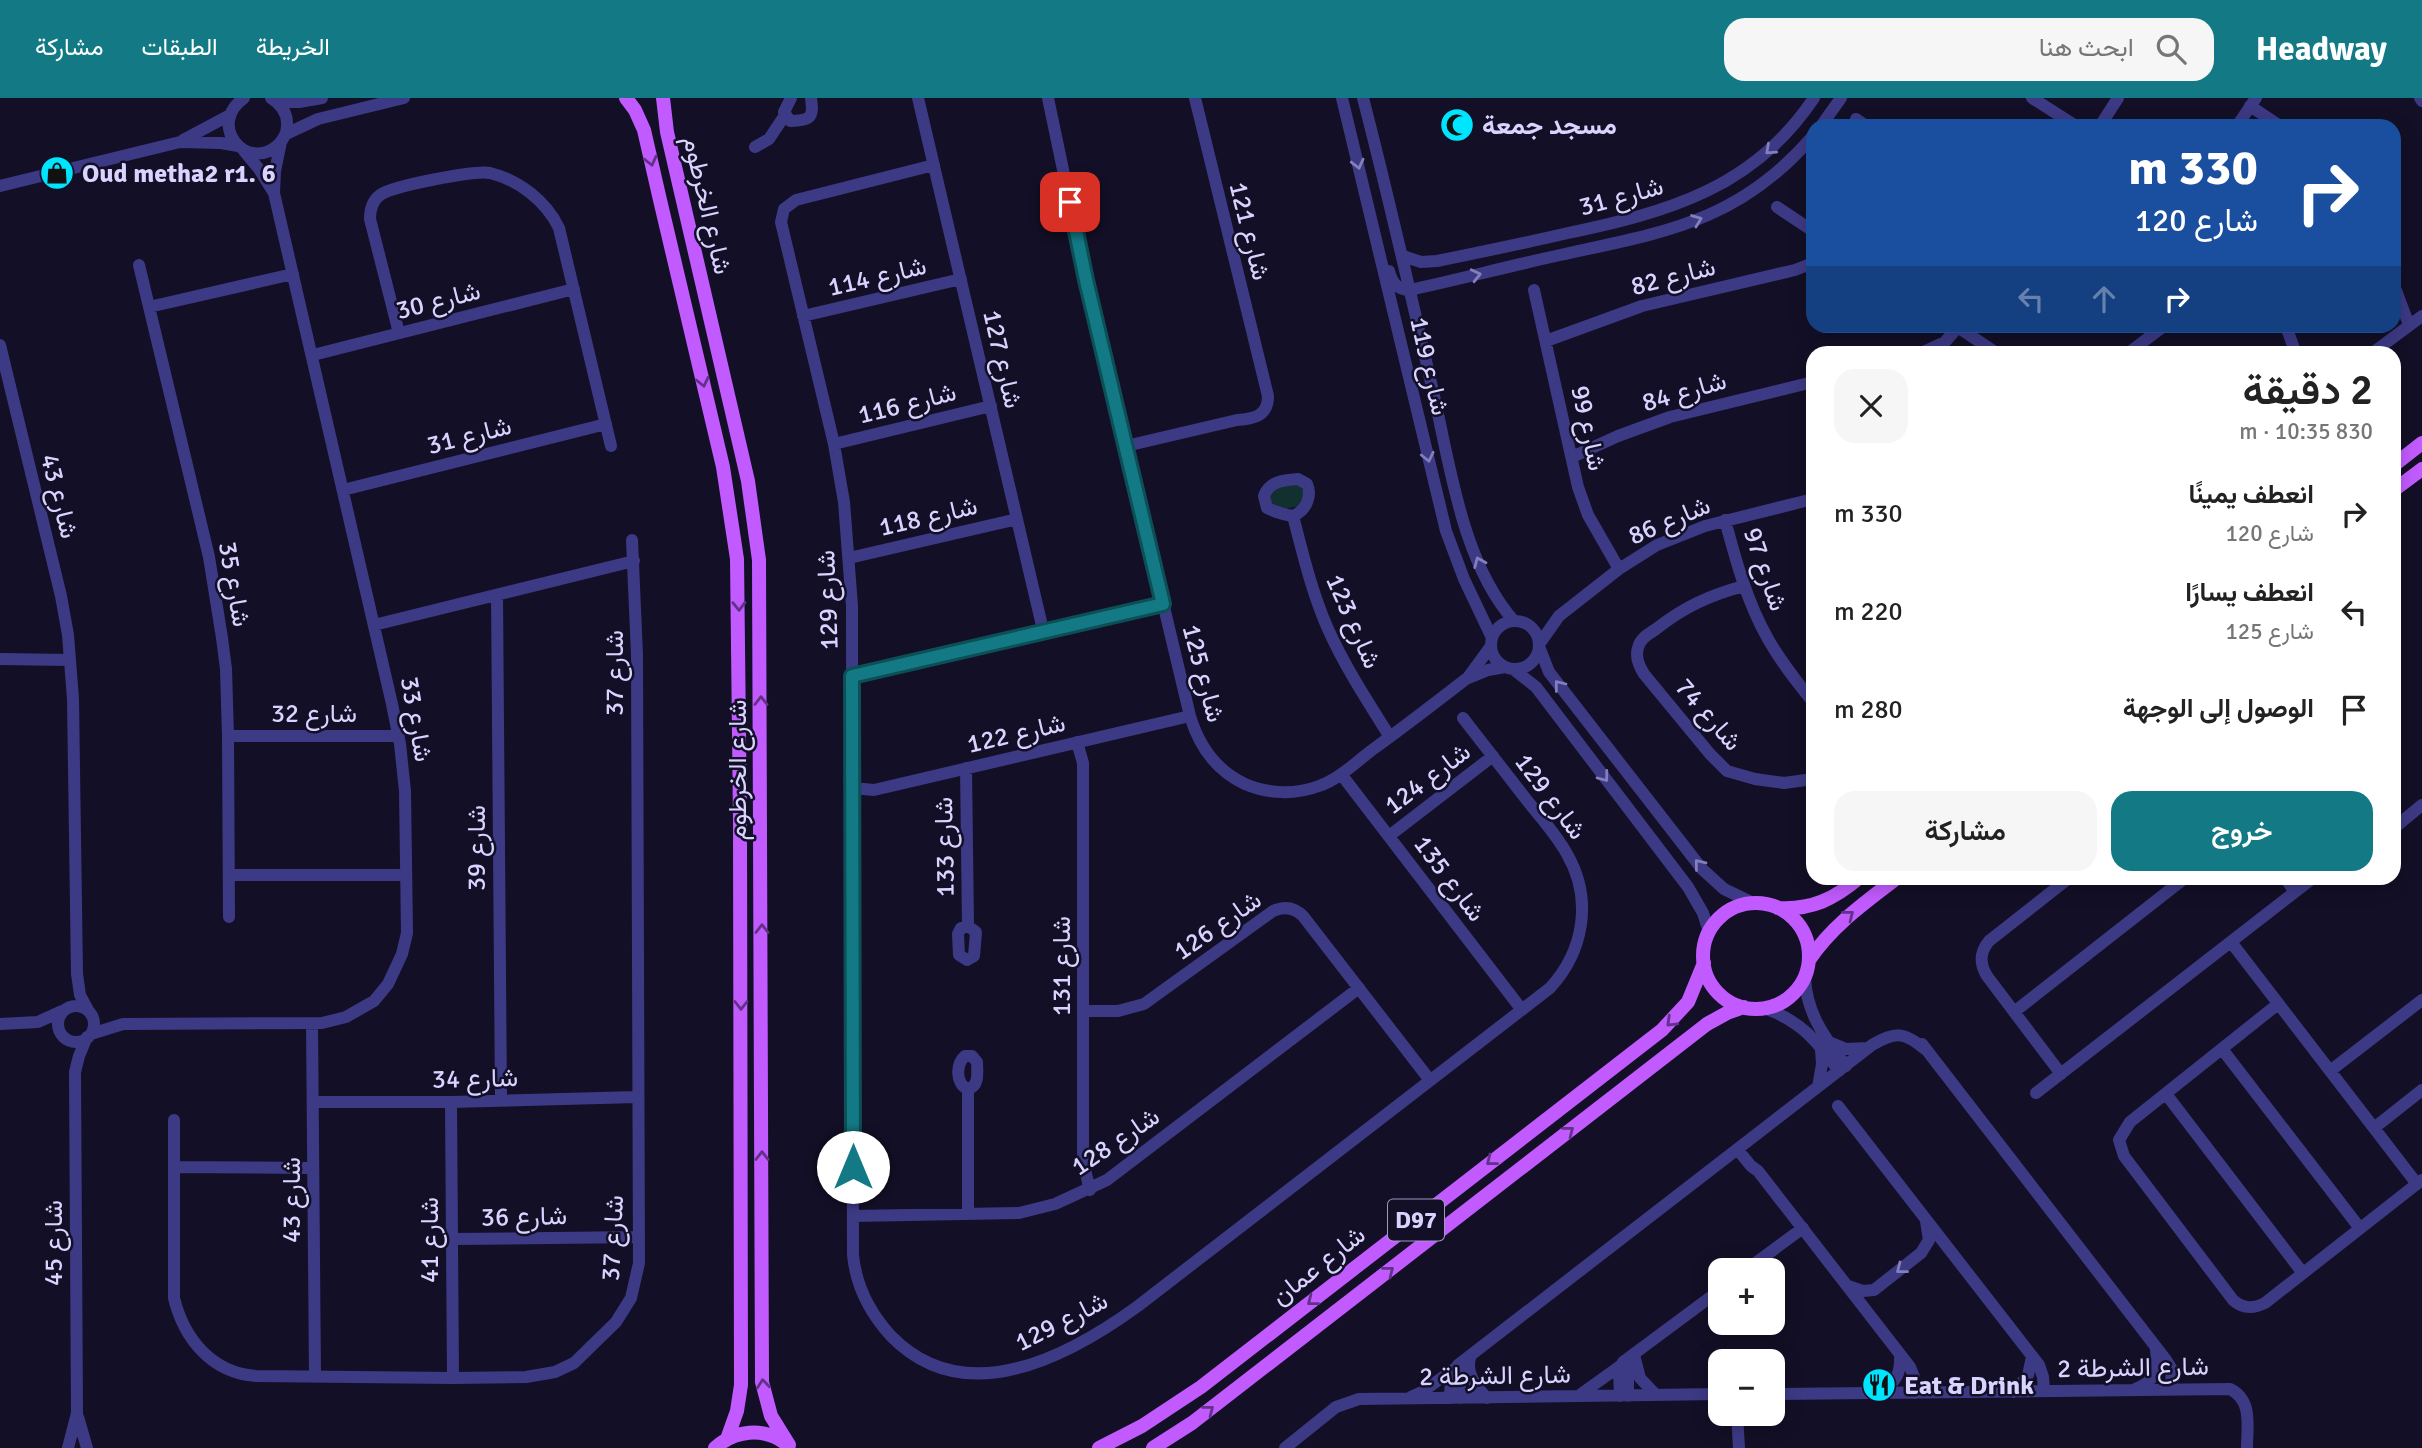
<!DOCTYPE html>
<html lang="ar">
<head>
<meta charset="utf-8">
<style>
  body { margin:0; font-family:Signika,Vazirmatn,sans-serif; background:#f6f6f6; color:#222; direction:rtl; height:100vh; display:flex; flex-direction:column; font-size:26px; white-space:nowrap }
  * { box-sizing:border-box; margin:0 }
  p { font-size:23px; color:#767676 }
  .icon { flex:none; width:38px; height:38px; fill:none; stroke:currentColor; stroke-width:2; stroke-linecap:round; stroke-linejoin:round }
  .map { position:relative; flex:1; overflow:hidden; direction:ltr }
  .drawer { position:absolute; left:1806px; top:248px; width:595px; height:539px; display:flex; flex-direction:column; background:#fff; border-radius:21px; box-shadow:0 4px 18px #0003; direction:rtl }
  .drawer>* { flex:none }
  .hud { position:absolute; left:1806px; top:21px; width:595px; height:214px; border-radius:21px; box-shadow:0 4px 18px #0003; direction:rtl; background:#1a4fa0; color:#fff; overflow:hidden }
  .buttons { position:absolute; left:1708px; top:1160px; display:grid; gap:14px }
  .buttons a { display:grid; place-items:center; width:77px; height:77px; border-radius:14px; background:#fff; box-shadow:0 4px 18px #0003; font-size:35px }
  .pin { position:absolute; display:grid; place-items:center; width:60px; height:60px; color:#fff; margin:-30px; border-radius:14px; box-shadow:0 4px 10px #0006 }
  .me { position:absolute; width:77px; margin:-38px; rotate:0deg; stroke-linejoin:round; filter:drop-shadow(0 0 5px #0008) }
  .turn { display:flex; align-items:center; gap:24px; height:147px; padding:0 28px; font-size:32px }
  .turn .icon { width:91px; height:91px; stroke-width:2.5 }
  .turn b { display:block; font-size:49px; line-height:60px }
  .lanes { display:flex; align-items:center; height:66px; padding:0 28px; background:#0003; justify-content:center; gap:35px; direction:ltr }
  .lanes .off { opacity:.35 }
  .round { display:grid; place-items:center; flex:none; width:74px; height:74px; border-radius:21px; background:#f6f6f6 }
  .overview { display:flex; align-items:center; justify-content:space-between; height:119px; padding:0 28px }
  h1 { font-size:42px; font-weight:600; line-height:52px }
  .action { display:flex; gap:14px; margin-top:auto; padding:14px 28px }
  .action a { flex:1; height:80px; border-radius:21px; background:#137a85; color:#fff; font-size:28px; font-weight:600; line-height:80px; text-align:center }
  .action a+a { background:#f6f6f6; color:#222 }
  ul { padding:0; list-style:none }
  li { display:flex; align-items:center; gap:21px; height:98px; padding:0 28px }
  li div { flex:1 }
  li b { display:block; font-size:26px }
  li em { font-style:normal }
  header { display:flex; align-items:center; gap:42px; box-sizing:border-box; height:98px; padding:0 35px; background:#137a85; color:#fff }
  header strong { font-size:33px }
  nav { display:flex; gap:38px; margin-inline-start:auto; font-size:24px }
  .search { width:490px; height:63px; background:#f6f6f6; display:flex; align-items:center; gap:18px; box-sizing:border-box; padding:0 24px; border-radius:21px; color:#767676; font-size:26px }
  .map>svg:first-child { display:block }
  .green { fill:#12302f }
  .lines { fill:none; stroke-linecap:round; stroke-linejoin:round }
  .minor { stroke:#3d3a85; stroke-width:12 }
  .major { stroke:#c25bff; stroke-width:14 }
  .oneway { stroke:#837fbc }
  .oneway2 { stroke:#623188 }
  .route-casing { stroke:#0c4f56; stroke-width:18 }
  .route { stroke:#137a85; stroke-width:12 }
  .labels { text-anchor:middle; stroke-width:5; stroke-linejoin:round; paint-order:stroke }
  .shield { fill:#130f26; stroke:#9e99be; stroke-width:2 }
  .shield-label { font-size:24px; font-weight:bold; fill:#d9d4ff }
  .poi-label { font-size:26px; font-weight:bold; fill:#d9d4ff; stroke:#130f26; text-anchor:start }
  .street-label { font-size:26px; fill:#d9d4ff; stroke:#130f26 }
</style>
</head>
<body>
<header>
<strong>Headway</strong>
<div class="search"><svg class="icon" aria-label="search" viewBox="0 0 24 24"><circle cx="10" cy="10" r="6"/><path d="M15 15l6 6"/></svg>ابحث هنا</div>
<nav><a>الخريطة</a><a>الطبقات</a><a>مشاركة</a></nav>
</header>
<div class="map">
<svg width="2422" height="1350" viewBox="0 0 2422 1350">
  <rect width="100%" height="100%" fill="#130f26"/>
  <path class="green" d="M1295 385 1306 392 1299 408 1280 412 1272 409 1269 392Z"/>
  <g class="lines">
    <path class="minor" d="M244 0C206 27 247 75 278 47 283 42 287 35 287 28 288 15 281 6 271 0
      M791 0 784 14 790 23C810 22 814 21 811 0
      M918 0 1043 532
      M1048 0 1086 182 1190 618C1199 648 1215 672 1245 686 1268 696 1295 697 1319 688 1339 681 1355 665 1372 652 1404 629 1435 605 1466 581L1488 572 1505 569
      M1342 0 1446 433 1464 481 1492 540
      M1363 0C1388 96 1410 193 1432 289 1450 365 1461 463 1514 523
      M2032 0 2076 28
      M2420 0 2422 3
      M275 2 299 4 322 0
      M2250 8 2280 28
      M1856 21 1866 28
      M1821 28 1841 0
      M2100 28 2118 0
      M2237 28 2256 0
      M286 36 318 21 404 0
      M183 42 230 17
      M755 49 769 41 785 17
      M244 53 259 71 274 95
      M934 67 796 102 784 111 781 124 834 346 844 404 852 508 853 1157C856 1188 870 1215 891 1238 965 1314 1068 1259 1138 1208L1550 890C1584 853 1593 801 1567 756 1556 736 1540 719 1526 701 1505 674 1484 647 1463 620
      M0 88 180 44 221 45 238 48
      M1777 109 1813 133
      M1403 158 1421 164 1437 163C1481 154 1525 145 1568 135 1668 114 1754 90 1814 0
      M139 167 209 459 222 540 226 571 228 638 229 819
      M1389 173C1392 185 1398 192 1410 192 1460 181 1510 168 1560 157 1665 134 1739 124 1813 38
      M2394 187 2409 227
      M1534 192 1578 389 1588 417 1619 471
      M149 209 293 176
      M803 218 961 181
      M1956 228 1998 256
      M2286 228 2296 256
      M399 235 370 121C370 111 372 103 380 97 392 88 475 72 490 75 519 82 546 103 559 130L611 348
      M1546 243 1642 208 1795 172 1813 165
      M0 247 61 498 68 537 73 601 77 876 80 897 88 912
      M1919 256 1945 244 1958 229
      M2127 256 2164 228
      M2371 256 2422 218
      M313 257 574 191
      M834 346 991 308
      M1126 348 1237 322C1254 321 1268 318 1268 298L1195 0
      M1572 359 1618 338 1670 319 1813 284
      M1298 381 1307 386C1312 397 1307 411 1295 417 1290 419 1273 413 1267 410L1264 398C1269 383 1284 382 1298 381Z
      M343 392 606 326
      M1293 418C1303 456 1312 495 1328 531 1345 569 1368 604 1390 639
      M1725 422C1736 463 1747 504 1768 541 1781 564 1797 584 1813 604
      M849 460 1017 421
      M1744 488C1710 497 1684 509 1656 531 1649 536 1640 540 1638 550 1635 559 1639 568 1644 576L1710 656 1727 673 1755 681 1784 685 1813 681
      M497 497 501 1002
      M1491 547a24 24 0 1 1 48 0a24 24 0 1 1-48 0Z
      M374 527 634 463
      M1540 545 1559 518 1619 471 1657 447 1705 428 1813 401
      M1540 551 1549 574 1702 771 1724 791 1753 805
      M0 561 70 562
      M1513 571 1536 589 1688 789 1703 815 1709 834
      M852 578 1163 506
      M1469 578 1491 548
      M228 638H399
      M1077 644 1083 665V1064L1090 1092
      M966 670 968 828
      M1341 676 1522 912
      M853 690 874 692 1190 618
      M2394 730 2422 707
      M1389 738 1493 658
      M229 777H406
      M2285 780 2295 794
      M968 828 976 834 974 858 967 862 959 857 958 836 961 830Z
      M2231 844 2417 1086
      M1805 879C1806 915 1825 940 1846 968
      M2278 906 2130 1024 2119 1042 2124 1058 2233 1202C2243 1211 2253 1211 2265 1205L2422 1082
      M58 926a18 18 0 1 1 36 0a18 18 0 1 1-36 0Z
      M1764 910C1801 923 1816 942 1839 973
      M1083 913H1118L1144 906 1273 813C1284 808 1294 809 1303 818L1429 981
      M2014 914 2185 780
      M312 925 315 1278
      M0 926 38 924 62 913
      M91 936 123 926 322 925 346 919 374 903 388 886 402 856 407 835 405 693 400 646 392 606 274 95 275 73 281 44
      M1829 944 1846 951 1868 950
      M1922 946 2166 1262 2171 1270 2172 1291
      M2222 951 2359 1129
      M965 958H972L977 964C977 974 980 988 968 991 955 986 956 966 965 958Z
      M2330 973 2422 902
      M2061 976 1987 878C1979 865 1980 854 1989 843L2069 780
      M1818 989 1822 966 1821 951
      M968 991V1116
      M2036 995 2313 780
      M2166 996 2302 1174
      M313 1004H451L637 999
      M451 1004 453 1280
      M1838 1008 2039 1267 2043 1279 2044 1293
      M174 1022V1200C184 1241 212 1275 256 1278L453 1280 526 1279 555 1274 574 1265 616 1224 631 1200 639 1165 637 557 632 442
      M2374 1030 2422 992
      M1738 1052 1751 1068 1758 1073 1910 1269 1914 1279 1915 1295
      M174 1069 313 1070
      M853 1118 1019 1115 1055 1106 1107 1082 1359 890
      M452 1141 639 1139
      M1746 1172 1803 1130
      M1848 1188 1863 1193 1874 1192 1921 1155 1929 1142 1926 1123
      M1471 1257C1464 1273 1476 1289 1487 1300
      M1634 1257 1640 1280 1656 1297
      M2135 1291C2156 1283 2158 1272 2156 1251
      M2014 1294 2028 1277 2032 1259
      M1880 1295C1896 1284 1901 1276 1900 1257
      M1581 1296 1620 1268
      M1773 1296 2230 1291C2253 1302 2247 1329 2247 1350
      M1620 1298 1619 1274 1623 1264 1720 1192
      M1628 1298V1273L1632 1261
      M1411 1299 1422 1294 1454 1271
      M1450 1300 1451 1277 1458 1267 1872 947C1896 933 1904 934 1925 951
      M1461 1300 1459 1281 1463 1266
      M1737 1316 1739 1350
      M78 1319 87 1350
      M68 1350 77 1315 75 974 79 958 87 939
      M1285 1350 1336 1309 1359 1301 1720 1296"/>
    <path class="major" d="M626 0 635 12 644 32 660 102 723 369 737 461 740 723 741 1287 737 1313 727 1341
      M663 0 667 34 748 383 759 462 762 1284 771 1318 789 1347
      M2394 367 2422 345
      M2394 392 2422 371
      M1703 858a53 53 0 1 1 106 0a53 53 0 1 1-106 0Z
      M1778 810C1812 812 1834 801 1859 780
      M1809 862C1832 828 1864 805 1897 780
      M715 1350C735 1332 763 1329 785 1345
      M1099 1350 1142 1328 1201 1289 1662 932 1688 904 1704 865
      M1153 1350 1192 1325 1707 926 1727 915 1744 909"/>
  </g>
  <defs><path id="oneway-chevron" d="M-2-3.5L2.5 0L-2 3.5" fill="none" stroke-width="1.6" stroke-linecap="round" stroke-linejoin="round" transform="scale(1.75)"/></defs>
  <g class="oneway">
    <use href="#oneway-chevron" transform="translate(1770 52) rotate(138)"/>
    <use href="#oneway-chevron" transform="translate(1358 66) rotate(76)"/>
    <use href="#oneway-chevron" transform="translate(1697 122) rotate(-21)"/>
    <use href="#oneway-chevron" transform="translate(1476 177) rotate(-13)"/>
    <use href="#oneway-chevron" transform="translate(1428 359) rotate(77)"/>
    <use href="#oneway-chevron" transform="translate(1479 464) rotate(-113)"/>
    <use href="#oneway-chevron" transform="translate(1559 587) rotate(-128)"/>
    <use href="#oneway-chevron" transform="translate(1604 679) rotate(53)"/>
    <use href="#oneway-chevron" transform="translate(1699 766) rotate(-129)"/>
    <use href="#oneway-chevron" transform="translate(1901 1171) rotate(142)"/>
  </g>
  <g class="oneway2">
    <use href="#oneway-chevron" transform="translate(651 63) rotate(76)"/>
    <use href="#oneway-chevron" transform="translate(703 284) rotate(77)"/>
    <use href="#oneway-chevron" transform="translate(739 508) rotate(89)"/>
    <use href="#oneway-chevron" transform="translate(761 603) rotate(-90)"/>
    <use href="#oneway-chevron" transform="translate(1849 817) rotate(-38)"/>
    <use href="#oneway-chevron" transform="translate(762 831) rotate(-90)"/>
    <use href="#oneway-chevron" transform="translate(741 907) rotate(90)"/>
    <use href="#oneway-chevron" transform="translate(1671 924) rotate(136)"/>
    <use href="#oneway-chevron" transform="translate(1569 1033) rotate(-38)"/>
    <use href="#oneway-chevron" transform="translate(762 1058) rotate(-90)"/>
    <use href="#oneway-chevron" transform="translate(1491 1063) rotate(142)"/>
    <use href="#oneway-chevron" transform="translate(1389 1173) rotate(-38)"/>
    <use href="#oneway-chevron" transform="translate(1312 1203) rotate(142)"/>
    <use href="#oneway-chevron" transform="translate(763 1286) rotate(-96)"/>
    <use href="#oneway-chevron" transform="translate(1209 1312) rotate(-38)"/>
  </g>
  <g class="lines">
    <g class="route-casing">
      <path id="route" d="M853 1069 852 578 1163 506 1086 182 1070 104"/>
    </g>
    <use href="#route" class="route"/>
  </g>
  <defs>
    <g id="mosque-disc" transform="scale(1.75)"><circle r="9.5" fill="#00e5ff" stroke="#130f26"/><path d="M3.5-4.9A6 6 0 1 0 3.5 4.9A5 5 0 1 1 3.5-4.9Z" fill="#111"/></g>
    <g id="shop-disc" transform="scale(1.75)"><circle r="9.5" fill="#00e5ff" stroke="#130f26"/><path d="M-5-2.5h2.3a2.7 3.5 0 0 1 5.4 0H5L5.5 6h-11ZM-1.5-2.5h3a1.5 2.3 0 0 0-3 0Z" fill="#111"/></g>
    <g id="restaurant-disc" transform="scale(1.75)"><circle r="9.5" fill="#00e5ff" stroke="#130f26"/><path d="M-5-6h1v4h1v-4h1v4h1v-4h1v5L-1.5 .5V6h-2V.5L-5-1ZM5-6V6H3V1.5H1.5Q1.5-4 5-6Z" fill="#111"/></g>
  </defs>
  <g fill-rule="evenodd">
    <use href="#mosque-disc" x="1457" y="27"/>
    <use href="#shop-disc" x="57" y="75"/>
    <use href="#restaurant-disc" x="1879" y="1287"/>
  </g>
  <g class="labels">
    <rect class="shield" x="1388" y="1101.5" width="56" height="41" rx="5"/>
    <g class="shield-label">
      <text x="1416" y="1130">D97</text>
    </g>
    <g class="poi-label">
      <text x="1482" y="36">مسجد جمعة</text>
      <text x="82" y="84">Oud metha2 r1. 6</text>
      <text x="1904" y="1296">Eat &amp; Drink</text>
    </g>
    <g class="street-label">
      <text transform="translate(1621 98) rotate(-15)" y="9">شارع 31</text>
      <text transform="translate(708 107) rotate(77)" y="9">شارع الخرطوم</text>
      <text transform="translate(1250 133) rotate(76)" y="9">شارع 121</text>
      <text transform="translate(877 178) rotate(-13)" y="9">شارع 114</text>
      <text transform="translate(1673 178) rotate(-14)" y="9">شارع 82</text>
      <text transform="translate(438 202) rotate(-14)" y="9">شارع 30</text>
      <text transform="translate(1003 261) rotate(77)" y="9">شارع 127</text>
      <text transform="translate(1430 268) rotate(77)" y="9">شارع 119</text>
      <text transform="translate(1684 293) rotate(-16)" y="9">شارع 84</text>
      <text transform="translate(907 305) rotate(-14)" y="9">شارع 116</text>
      <text transform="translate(1589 330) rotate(78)" y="9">شارع 99</text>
      <text transform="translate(469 337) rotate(-14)" y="9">شارع 31</text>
      <text transform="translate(60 398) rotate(76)" y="9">شارع 43</text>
      <text transform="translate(928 418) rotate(-13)" y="9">شارع 118</text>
      <text transform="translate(1669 422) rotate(-23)" y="9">شارع 86</text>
      <text transform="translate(1766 471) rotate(71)" y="9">شارع 97</text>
      <text transform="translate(235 486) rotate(80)" y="9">شارع 35</text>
      <text transform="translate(827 502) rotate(-92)" y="9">شارع 129</text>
      <text transform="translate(1354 523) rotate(66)" y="9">شارع 123</text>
      <text transform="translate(614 575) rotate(-90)" y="9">شارع 37</text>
      <text transform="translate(1204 575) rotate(75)" y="9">شارع 125</text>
      <text x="314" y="624">شارع 32</text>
      <text transform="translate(1709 616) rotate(49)" y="9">شارع 74</text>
      <text transform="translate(417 621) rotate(80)" y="9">شارع 33</text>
      <text transform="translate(1016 635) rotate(-13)" y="9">شارع 122</text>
      <text transform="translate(737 672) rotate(-90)" y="9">شارع الخرطوم</text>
      <text transform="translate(1427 680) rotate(-37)" y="9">شارع 124</text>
      <text transform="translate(1551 698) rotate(53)" y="9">شارع 129</text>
      <text transform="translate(944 749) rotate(-91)" y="9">شارع 133</text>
      <text transform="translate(476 750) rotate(-90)" y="9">شارع 39</text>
      <text transform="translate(1450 780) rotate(53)" y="9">شارع 135</text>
      <text transform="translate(1217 827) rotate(-35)" y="9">شارع 126</text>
      <text transform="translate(1061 868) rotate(-90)" y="9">شارع 131</text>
      <text transform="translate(475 980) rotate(-1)" y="9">شارع 34</text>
      <text transform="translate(1115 1043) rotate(-34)" y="9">شارع 128</text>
      <text transform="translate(291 1102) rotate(-90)" y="9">شارع 43</text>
      <text transform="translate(524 1118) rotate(-1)" y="9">شارع 36</text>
      <text transform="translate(612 1140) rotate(-87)" y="9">شارع 37</text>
      <text transform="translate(429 1142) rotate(-90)" y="9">شارع 41</text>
      <text transform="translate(53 1145) rotate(-90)" y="9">شارع 45</text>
      <text transform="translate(1318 1167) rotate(-38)" y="9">شارع عمان</text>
      <text transform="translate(1061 1223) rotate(-27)" y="9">شارع 129</text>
      <text transform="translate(2133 1269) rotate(-1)" y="9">شارع الشرطة 2</text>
      <text transform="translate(1495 1277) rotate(-1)" y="9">شارع الشرطة 2</text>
    </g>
  </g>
</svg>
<div class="buttons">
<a>+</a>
<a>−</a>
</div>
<div class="pin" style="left:1070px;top:104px;background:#d93025"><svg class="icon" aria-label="arrive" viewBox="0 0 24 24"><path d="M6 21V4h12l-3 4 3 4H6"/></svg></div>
<svg class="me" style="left:853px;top:1069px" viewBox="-20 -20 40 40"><circle r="19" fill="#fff"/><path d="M0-13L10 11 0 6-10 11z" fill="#137a85"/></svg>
<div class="hud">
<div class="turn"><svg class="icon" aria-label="right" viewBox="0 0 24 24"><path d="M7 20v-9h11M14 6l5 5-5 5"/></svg><div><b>330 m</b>شارع 120</div></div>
<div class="lanes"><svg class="icon off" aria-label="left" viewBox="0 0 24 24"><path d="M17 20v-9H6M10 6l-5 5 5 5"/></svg><svg class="icon off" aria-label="ahead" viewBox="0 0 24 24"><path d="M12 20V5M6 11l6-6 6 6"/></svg><svg class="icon" aria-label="right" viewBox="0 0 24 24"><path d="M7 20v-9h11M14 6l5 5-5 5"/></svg></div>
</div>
<section class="drawer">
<div class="overview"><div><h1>2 دقيقة</h1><p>830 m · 10:35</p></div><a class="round"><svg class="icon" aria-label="close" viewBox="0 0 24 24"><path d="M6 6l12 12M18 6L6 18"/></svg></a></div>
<ul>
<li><svg class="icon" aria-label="right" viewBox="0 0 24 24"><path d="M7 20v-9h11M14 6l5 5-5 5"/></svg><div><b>انعطف يمينًا</b><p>شارع 120</p></div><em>330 m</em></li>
<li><svg class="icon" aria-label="left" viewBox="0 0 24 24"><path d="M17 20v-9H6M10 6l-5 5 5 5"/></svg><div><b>انعطف يسارًا</b><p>شارع 125</p></div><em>220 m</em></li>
<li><svg class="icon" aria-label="arrive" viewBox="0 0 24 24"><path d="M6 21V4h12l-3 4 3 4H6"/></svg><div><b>الوصول إلى الوجهة</b></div><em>280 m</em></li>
</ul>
<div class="action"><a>خروج</a><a>مشاركة</a></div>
</section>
</div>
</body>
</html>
